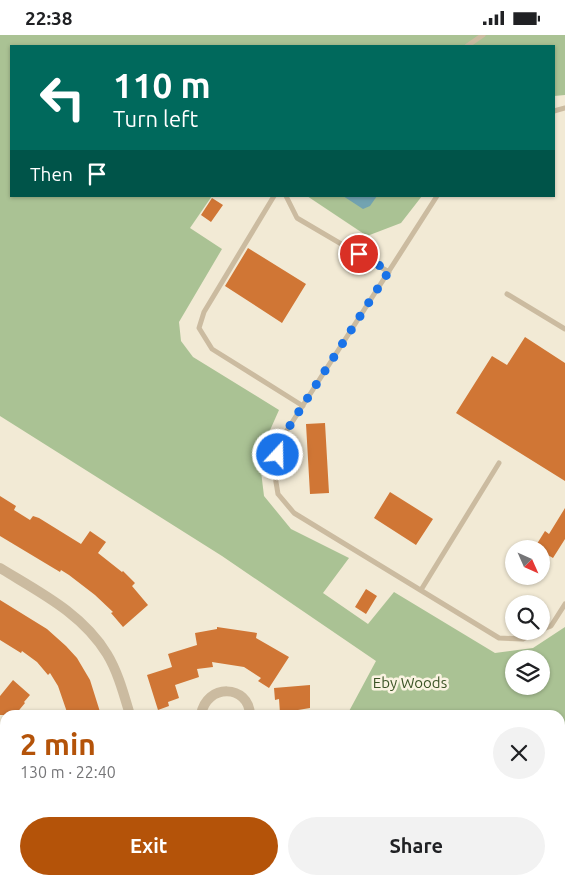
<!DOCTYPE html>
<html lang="en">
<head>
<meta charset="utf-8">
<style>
  body { margin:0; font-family:Ubuntu,sans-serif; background:#f2f2f2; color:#202124; height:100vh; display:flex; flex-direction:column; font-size:19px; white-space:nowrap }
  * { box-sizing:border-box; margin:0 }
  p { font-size:16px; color:#757577 }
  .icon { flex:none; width:28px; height:28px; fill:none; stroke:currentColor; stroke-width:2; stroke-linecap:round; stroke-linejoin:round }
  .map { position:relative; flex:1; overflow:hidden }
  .side { position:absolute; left:0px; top:675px; width:565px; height:175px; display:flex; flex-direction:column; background:#fff; border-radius:15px 15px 0 0; box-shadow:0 1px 4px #0004 }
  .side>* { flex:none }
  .guide { position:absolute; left:10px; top:10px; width:545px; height:152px; border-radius:0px; box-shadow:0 1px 4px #0004; background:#00695c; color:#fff; overflow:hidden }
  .needle { width:32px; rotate:135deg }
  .fabs { position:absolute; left:505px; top:505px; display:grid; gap:10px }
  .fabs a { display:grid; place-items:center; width:45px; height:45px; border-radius:50%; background:#fff; box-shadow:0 1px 4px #0004; font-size:25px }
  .pin { position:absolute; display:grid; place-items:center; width:42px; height:42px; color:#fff; margin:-21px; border:2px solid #fff; border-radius:50%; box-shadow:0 1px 5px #0007 }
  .me { position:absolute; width:55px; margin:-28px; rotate:21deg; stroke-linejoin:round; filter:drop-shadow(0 0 4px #0008) }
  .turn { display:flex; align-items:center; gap:18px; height:105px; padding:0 20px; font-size:22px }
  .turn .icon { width:65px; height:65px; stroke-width:2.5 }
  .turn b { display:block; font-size:35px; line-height:42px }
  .then { display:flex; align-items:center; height:48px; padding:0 20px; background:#0003; gap:10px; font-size:19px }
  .round { display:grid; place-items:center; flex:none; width:52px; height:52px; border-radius:26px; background:#f2f2f2 }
  .overview { display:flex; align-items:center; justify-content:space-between; height:85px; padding:0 20px }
  h1 { font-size:30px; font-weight:600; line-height:38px; color:#b45309 }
  .action { display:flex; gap:10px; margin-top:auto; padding:10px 20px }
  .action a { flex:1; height:58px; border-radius:30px; background:#b45309; color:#fff; font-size:20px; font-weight:600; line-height:58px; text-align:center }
  .action a+a { background:#f2f2f2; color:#202124 }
  .status { display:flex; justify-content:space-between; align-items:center; height:35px; padding:0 25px; background:#fff; direction:ltr }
  .status svg { height:14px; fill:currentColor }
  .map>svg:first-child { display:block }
  .green { fill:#aac294; fill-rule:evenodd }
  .water { fill:#72a3b1 }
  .building { fill:#d07635 }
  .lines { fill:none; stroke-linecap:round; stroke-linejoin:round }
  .path { stroke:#b6a58a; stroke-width:2.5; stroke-dasharray:2.5 2.5; stroke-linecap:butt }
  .service { stroke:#cbbba0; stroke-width:5 }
  .minor { stroke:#cbbba0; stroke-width:10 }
  .route { stroke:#1a73e8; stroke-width:9; stroke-dasharray:0 16.2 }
  .labels { text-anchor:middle; stroke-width:5; stroke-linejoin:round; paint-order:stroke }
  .park-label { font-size:15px; fill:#3b5426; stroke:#faf3e1 }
</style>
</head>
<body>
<div class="status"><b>22:38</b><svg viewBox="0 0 49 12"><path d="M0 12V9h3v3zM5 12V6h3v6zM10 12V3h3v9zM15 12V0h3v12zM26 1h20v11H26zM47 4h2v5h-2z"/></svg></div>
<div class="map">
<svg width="565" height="850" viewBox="0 0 565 850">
  <rect width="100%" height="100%" fill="#f2ead5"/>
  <path class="green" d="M0 0H565V60L554 61V11H11V161H212L190 193 222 214 179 287 181 306 193 322 279 375 259 420 264 461 291 494 349 523 323 558 368 589 394 557 495 618 533 613 565 592V850H270L273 845H560V680H347L376 626 222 521 0 381ZM514 624H541V651H514Z
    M307 161H422L401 188 367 201Z"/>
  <path class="water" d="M343 161H377L370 171 363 174Z"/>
  <path class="building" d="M212 163 223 170 211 187 201 180Z
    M248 213 306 249 282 288 225 251Z
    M525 302 565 328V446L456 378 492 321 507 330Z
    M325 388 329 458 310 459 306 389Z
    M390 457 433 484 416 510 374 483Z
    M0 461 16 471 14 475 30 485 33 481 39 483 81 509 90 496 106 507 98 518 122 537 123 536 135 548 132 551 148 570 123 592 111 578 113 577 95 560 69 540 61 535 60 537 0 501Z
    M565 473V504L553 523 541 516V514L535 512 545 496 549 499Z
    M366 554 377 561 366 579 355 572Z
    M0 565 47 594 66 611 77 623 90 645 101 680H68L58 651 50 638 48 640 37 627 22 616 21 618 0 605Z
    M217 592 257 598 256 603 289 622 269 653 258 646 261 643 244 632 212 627 213 632 197 634 199 642 175 650 179 663 168 667 169 671 158 675 147 640 172 632 168 619 197 610 195 598 217 594Z
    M13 645 30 660 24 667 25 668 15 680H0V661Z
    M310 650V673L280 678 279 664 275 665 274 653Z"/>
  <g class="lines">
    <path class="path" d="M98 845 107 850"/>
    <path class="service" d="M467 11 483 0
      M554 76 565 73
      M274 161 204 277 199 293 212 314 303 371
      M286 161 297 183 389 237
      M437 161 282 403 274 435 278 459 294 478 499 603 523 604 539 596
      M507 259 565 294
      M421 555 499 428
      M541 595 551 591 565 569"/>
    <path class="minor" d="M0 533C39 557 82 578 107 619 118 637 124 660 130 680
      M201 680C206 648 249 649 250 680
      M128 850 131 845"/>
  </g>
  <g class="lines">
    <path class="route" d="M278 420 282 403 389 236 359 219"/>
  </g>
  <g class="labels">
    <g class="park-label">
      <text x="410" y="653">Eby Woods</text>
    </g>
  </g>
</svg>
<div class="fabs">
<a><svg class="needle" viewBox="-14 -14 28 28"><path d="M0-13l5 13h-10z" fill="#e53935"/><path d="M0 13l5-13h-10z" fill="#757577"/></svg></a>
<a><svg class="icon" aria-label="search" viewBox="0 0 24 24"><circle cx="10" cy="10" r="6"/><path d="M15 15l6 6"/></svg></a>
<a><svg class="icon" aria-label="layers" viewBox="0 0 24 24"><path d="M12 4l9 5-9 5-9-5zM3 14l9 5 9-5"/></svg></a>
</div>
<div class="pin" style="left:359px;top:219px;background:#d93025"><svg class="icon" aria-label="arrive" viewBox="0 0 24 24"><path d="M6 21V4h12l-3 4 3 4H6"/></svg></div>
<svg class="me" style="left:278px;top:420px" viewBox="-20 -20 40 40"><circle r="17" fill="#1a73e8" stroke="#fff" stroke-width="3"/><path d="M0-11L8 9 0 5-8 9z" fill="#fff"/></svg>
<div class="guide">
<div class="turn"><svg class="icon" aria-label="left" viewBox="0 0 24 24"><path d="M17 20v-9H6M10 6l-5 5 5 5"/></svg><div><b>110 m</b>Turn left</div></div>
<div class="then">Then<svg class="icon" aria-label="arrive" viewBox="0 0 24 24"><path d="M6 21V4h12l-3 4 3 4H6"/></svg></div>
</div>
<section class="side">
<div class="overview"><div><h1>2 min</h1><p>130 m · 22:40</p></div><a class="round"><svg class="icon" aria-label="close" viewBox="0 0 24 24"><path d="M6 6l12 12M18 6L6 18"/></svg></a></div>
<div class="action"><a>Exit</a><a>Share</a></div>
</section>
</div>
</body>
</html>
